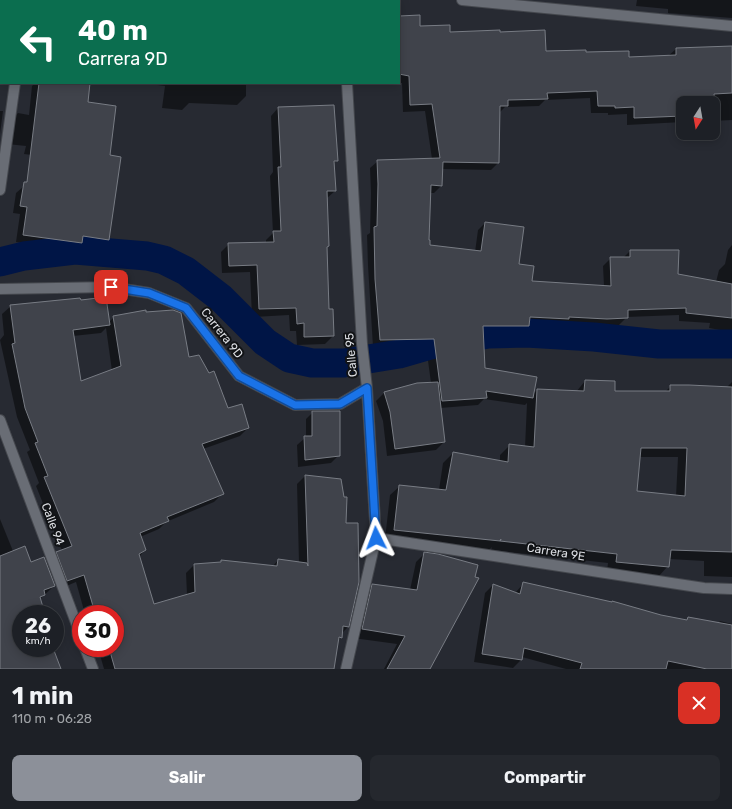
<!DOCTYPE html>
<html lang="es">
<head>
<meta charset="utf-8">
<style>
  body { margin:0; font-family:Rubik,sans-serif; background:#25282e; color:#f1f3f6; height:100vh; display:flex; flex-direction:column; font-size:15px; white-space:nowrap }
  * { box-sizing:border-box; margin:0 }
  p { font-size:13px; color:#a0a3a7 }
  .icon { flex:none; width:22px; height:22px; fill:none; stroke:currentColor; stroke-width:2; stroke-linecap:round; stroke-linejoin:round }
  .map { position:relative; height:669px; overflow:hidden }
  .drawer { display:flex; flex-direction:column; background:#1d2026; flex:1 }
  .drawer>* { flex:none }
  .guide { position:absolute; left:0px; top:0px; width:400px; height:84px; box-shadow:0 2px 10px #0003,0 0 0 1px #3b3e43; background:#0b6e4f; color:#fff; overflow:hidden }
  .needle { width:26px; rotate:191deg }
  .fabs { position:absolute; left:676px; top:96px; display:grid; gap:8px }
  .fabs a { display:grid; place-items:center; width:44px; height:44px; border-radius:8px; background:#1d2026; box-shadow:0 2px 10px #0003,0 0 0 1px #3b3e43; font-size:20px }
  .speed { position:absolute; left:12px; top:605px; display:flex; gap:8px; font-size:20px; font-weight:700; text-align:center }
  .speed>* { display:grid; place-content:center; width:52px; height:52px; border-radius:50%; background:#1d2026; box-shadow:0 2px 10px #0003,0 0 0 1px #3b3e43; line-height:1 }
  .speed small { font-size:10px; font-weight:400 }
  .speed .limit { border:6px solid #d22; background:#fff; color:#111 }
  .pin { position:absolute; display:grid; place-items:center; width:34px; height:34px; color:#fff; margin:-17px; border-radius:8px; box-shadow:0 2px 6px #0006 }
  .me { position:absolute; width:44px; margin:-22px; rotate:357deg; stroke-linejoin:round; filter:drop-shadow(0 0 3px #0008) }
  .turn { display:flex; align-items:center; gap:14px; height:84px; padding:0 12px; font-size:18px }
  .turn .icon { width:52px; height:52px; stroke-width:2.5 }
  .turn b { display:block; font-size:28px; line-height:34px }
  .round { display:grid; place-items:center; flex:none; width:42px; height:42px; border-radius:8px; background:#25282e }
  .head { display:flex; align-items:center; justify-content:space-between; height:68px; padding:0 12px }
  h1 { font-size:24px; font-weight:700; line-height:30px }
  .primary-button { display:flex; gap:8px; margin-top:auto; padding:8px 12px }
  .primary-button a { flex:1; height:46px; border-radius:8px; background:#8c9099; color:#fff; font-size:16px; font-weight:700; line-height:46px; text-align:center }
  .primary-button a+a { background:#25282e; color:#f1f3f6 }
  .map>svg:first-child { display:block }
  .shadow { fill:#0007; fill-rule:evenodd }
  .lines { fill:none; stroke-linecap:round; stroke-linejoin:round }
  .canal { stroke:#001546; stroke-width:29 }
  .building { fill:#40434b; stroke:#787c84; fill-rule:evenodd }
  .minor-casing { stroke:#45484e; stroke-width:12 }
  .minor { stroke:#696d75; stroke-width:10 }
  .route-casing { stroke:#114b97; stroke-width:10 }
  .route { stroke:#1a73e8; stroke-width:7 }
  .labels { text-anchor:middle; stroke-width:4; stroke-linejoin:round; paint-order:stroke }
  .street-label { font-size:12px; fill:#dcdee3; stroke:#111316 }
</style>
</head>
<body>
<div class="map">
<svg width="732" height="669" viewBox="0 0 732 669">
  <rect width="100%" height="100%" fill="#272a32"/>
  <path class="shadow" d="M0 0H9L1 1 0 42Z
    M43 0H105L113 1H43Z
    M637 0H732V18L668 13V9L636 6Z
    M399 14H401V17L419 27 449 33H499L545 52 585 53 628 58 668 56 676 49 732 47V120L713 121V103H683V122L627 125V114L608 115V113H591L590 98 545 100 539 106 505 107 499 113 498 163 491 170 442 169 441 186 434 193H430L429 246 475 252 478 230 485 223 531 282 604 286 603 266 611 258H623L630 251 677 275 716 282 719 270 725 264 728 250 732 245V331L731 332 709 328 710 323 679 321V315L627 317 619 325 599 326 563 324 561 326 528 324 521 333H482L484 369 533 394 537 390 576 392 585 381 614 392H665L671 386 727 387 732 382V577L704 576V561L669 559 668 566 659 576 607 571 608 563 491 550 492 547 489 550 385 539 390 495 400 486 439 490 443 463 453 453 500 461V455L510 445 525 447 527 403 525 405 484 399 478 405 440 408 444 442 436 450 387 456 383 421 376 401 384 393 417 384 431 383 426 346 373 347 368 266 367 235 370 233 371 193 370 168 378 161 432 159 425 111 403 112 402 83H399ZM639 457H678L676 496 635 492Z
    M35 83H89L87 103 101 164 24 154 26 146 7 144 10 121 18 113 29 115 32 86Z
    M142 83H246V96L237 105 189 103 182 110 162 108 165 86Z
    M278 108 337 160 333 164 335 191 326 199 328 246 326 248 328 310 333 336 325 344 297 345 296 331H290L289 315 252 317 250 272 222 273 221 252 229 244 266 243V240L273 233 270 176 273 172 271 116Z
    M0 111H3L0 134Z
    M24 186 108 239 101 247 80 244 74 250 16 242 20 214 13 213 16 193Z
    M80 302 109 322 114 317 188 358 228 409 248 428 240 436 203 449 223 493 214 502 166 522 159 529 140 537 145 550 139 557 154 605 187 595 186 573 194 565 220 563 221 561 272 567 278 560 299 563 297 484 305 476 345 524 348 627 341 634V637L337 641 333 669H104L98 648H115V614H85L76 582 59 589 49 561 57 553 62 551 36 486 39 483 27 452 30 450 17 417 0 340 4 335 2 314 11 306ZM106 328 112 371 81 382 73 336 101 333Z
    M313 412 339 455 331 463 298 467 297 445 306 437V419Z
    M0 519 13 551 31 563 54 586 39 600 44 614H21V648H52L60 669H0Z
    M425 553 429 669H384L397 644 353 638 364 594 373 585 410 590 416 562Z
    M524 583 661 616 686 620 688 618 718 623 720 621 732 624V669H566L522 657 521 660 513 668 474 662 485 593 493 585 515 593Z"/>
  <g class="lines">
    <path class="canal" d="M0 262 24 256 75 250 147 256 164 260 186 271 221 298 265 342 289 358 312 363H344L399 354 430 345 488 334 526 333 594 337 659 344H732"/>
  </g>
  <path class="building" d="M420 15V26L450 25V32L500 30V32L545 30 546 51 586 50V52L629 51V57L676 55V48L732 46V93L714 94 715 114H713V103H683V116L634 118V107L615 108V106H598L597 91 547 93 548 99 508 100V106H500L499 163 443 162 442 186 431 185 429 240H430V245L481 251 485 222 524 227 519 264 534 266 532 281 611 286 610 257H630V250H679L678 274 732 284V318L686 313V308L628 310V318L607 319 569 317V319L530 317 529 326H483L485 368 537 377 533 398 486 391 487 398 442 401 434 339 380 340 375 279 374 227 377 226 378 184 377 160 440 158 432 104 410 105 409 76 399 74V16Z
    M39 83H90L88 102 116 106 110 155 121 157 109 240 83 236 82 243 23 235 27 207 20 206 24 182H27Z
    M334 105 338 161H334L336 191H327L329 246 327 247 329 309H333L334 336 304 337V323L297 324 296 308 259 309 257 265 229 266 228 243 274 242 273 231H281L278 167H281L278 107Z
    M106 297 110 325 73 330 81 381 121 366 113 316 146 310V312L173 310 181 313 189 357 199 355 209 373 214 371 228 408 242 404 249 428 202 444 224 494 167 517 169 521 140 533 146 550 139 554 154 604 195 592 194 564 221 562V560L277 566 278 559 307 563 308 566 305 475 341 479 344 497H347L346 523H358L359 582 349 627 343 626 342 638 339 637 334 669H115L109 648H115V614H98V612L95 613 84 575 67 581 56 552 72 546 44 477 48 476 35 443 38 442 25 408 12 344 15 343 10 305 80 298 81 300Z
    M585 380 615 381V391H670V385H689L732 387V552L671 550 669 567 616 562 617 554 500 541 501 539 500 541 394 530 399 485 446 490 453 452 508 462 509 444 534 447 537 389 584 391ZM641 448H687L685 496 637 491Z
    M438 382 445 442 395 449 390 412 384 392 417 383Z
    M312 411H340V456L305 460 304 436H312Z
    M25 546 31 562 44 557 55 586 44 590 45 595 40 597 45 614H21V648H53L61 669H0V556Z
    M424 552 438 554 478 565 475 577 479 578 430 669H387L405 636 362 629 372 584 417 590Z
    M523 582 612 602V601L661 615 687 620 688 617 732 625V669H707L668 661 666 669H580L582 663 524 648 522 660 482 654 493 584 520 594Z"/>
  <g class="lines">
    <g class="minor-casing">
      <path id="minor" d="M342 0V1
        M462 0 732 26
        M26 1V0
        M0 190 15 83
        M0 289 111 287 149 293 186 308 239 376 295 405 340 404 367 388
        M0 420 81 636
        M376 538 704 588 732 589
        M85 648 93 669
        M346 669 376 538 367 388 362 344 347 83"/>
    </g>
    <use href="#minor" class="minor"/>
  </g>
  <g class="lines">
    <g class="route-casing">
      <path id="route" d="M111 287 149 293 186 308 239 376 295 405 340 404 367 388 376 538"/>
    </g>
    <use href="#route" class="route"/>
  </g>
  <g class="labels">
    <g class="street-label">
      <text transform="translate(222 333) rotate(52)" y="4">Carrera 9D</text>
      <text transform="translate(351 355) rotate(-95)" y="4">Calle 95</text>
      <text transform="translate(53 524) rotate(69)" y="4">Calle 94</text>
      <text transform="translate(556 552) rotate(9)" y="4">Carrera 9E</text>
    </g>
  </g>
</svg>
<div class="fabs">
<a><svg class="needle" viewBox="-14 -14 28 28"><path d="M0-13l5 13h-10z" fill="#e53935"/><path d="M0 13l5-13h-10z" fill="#a0a3a7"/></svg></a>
</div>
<div class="speed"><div>26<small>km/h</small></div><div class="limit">30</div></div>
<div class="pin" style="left:111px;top:287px;background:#d93025"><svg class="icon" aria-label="arrive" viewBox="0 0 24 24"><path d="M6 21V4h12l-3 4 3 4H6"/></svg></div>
<svg class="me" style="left:376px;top:538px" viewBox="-20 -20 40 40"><path d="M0-17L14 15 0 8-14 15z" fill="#1a73e8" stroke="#fff" stroke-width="4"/></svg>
<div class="guide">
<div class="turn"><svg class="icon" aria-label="left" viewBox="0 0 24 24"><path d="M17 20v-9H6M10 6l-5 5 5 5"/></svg><div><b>40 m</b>Carrera 9D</div></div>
</div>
</div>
<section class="drawer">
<div class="head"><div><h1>1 min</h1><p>110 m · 06:28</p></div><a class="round" style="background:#d93025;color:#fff"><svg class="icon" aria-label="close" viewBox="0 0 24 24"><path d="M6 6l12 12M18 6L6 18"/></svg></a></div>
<div class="primary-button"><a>Salir</a><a>Compartir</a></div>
</section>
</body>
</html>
